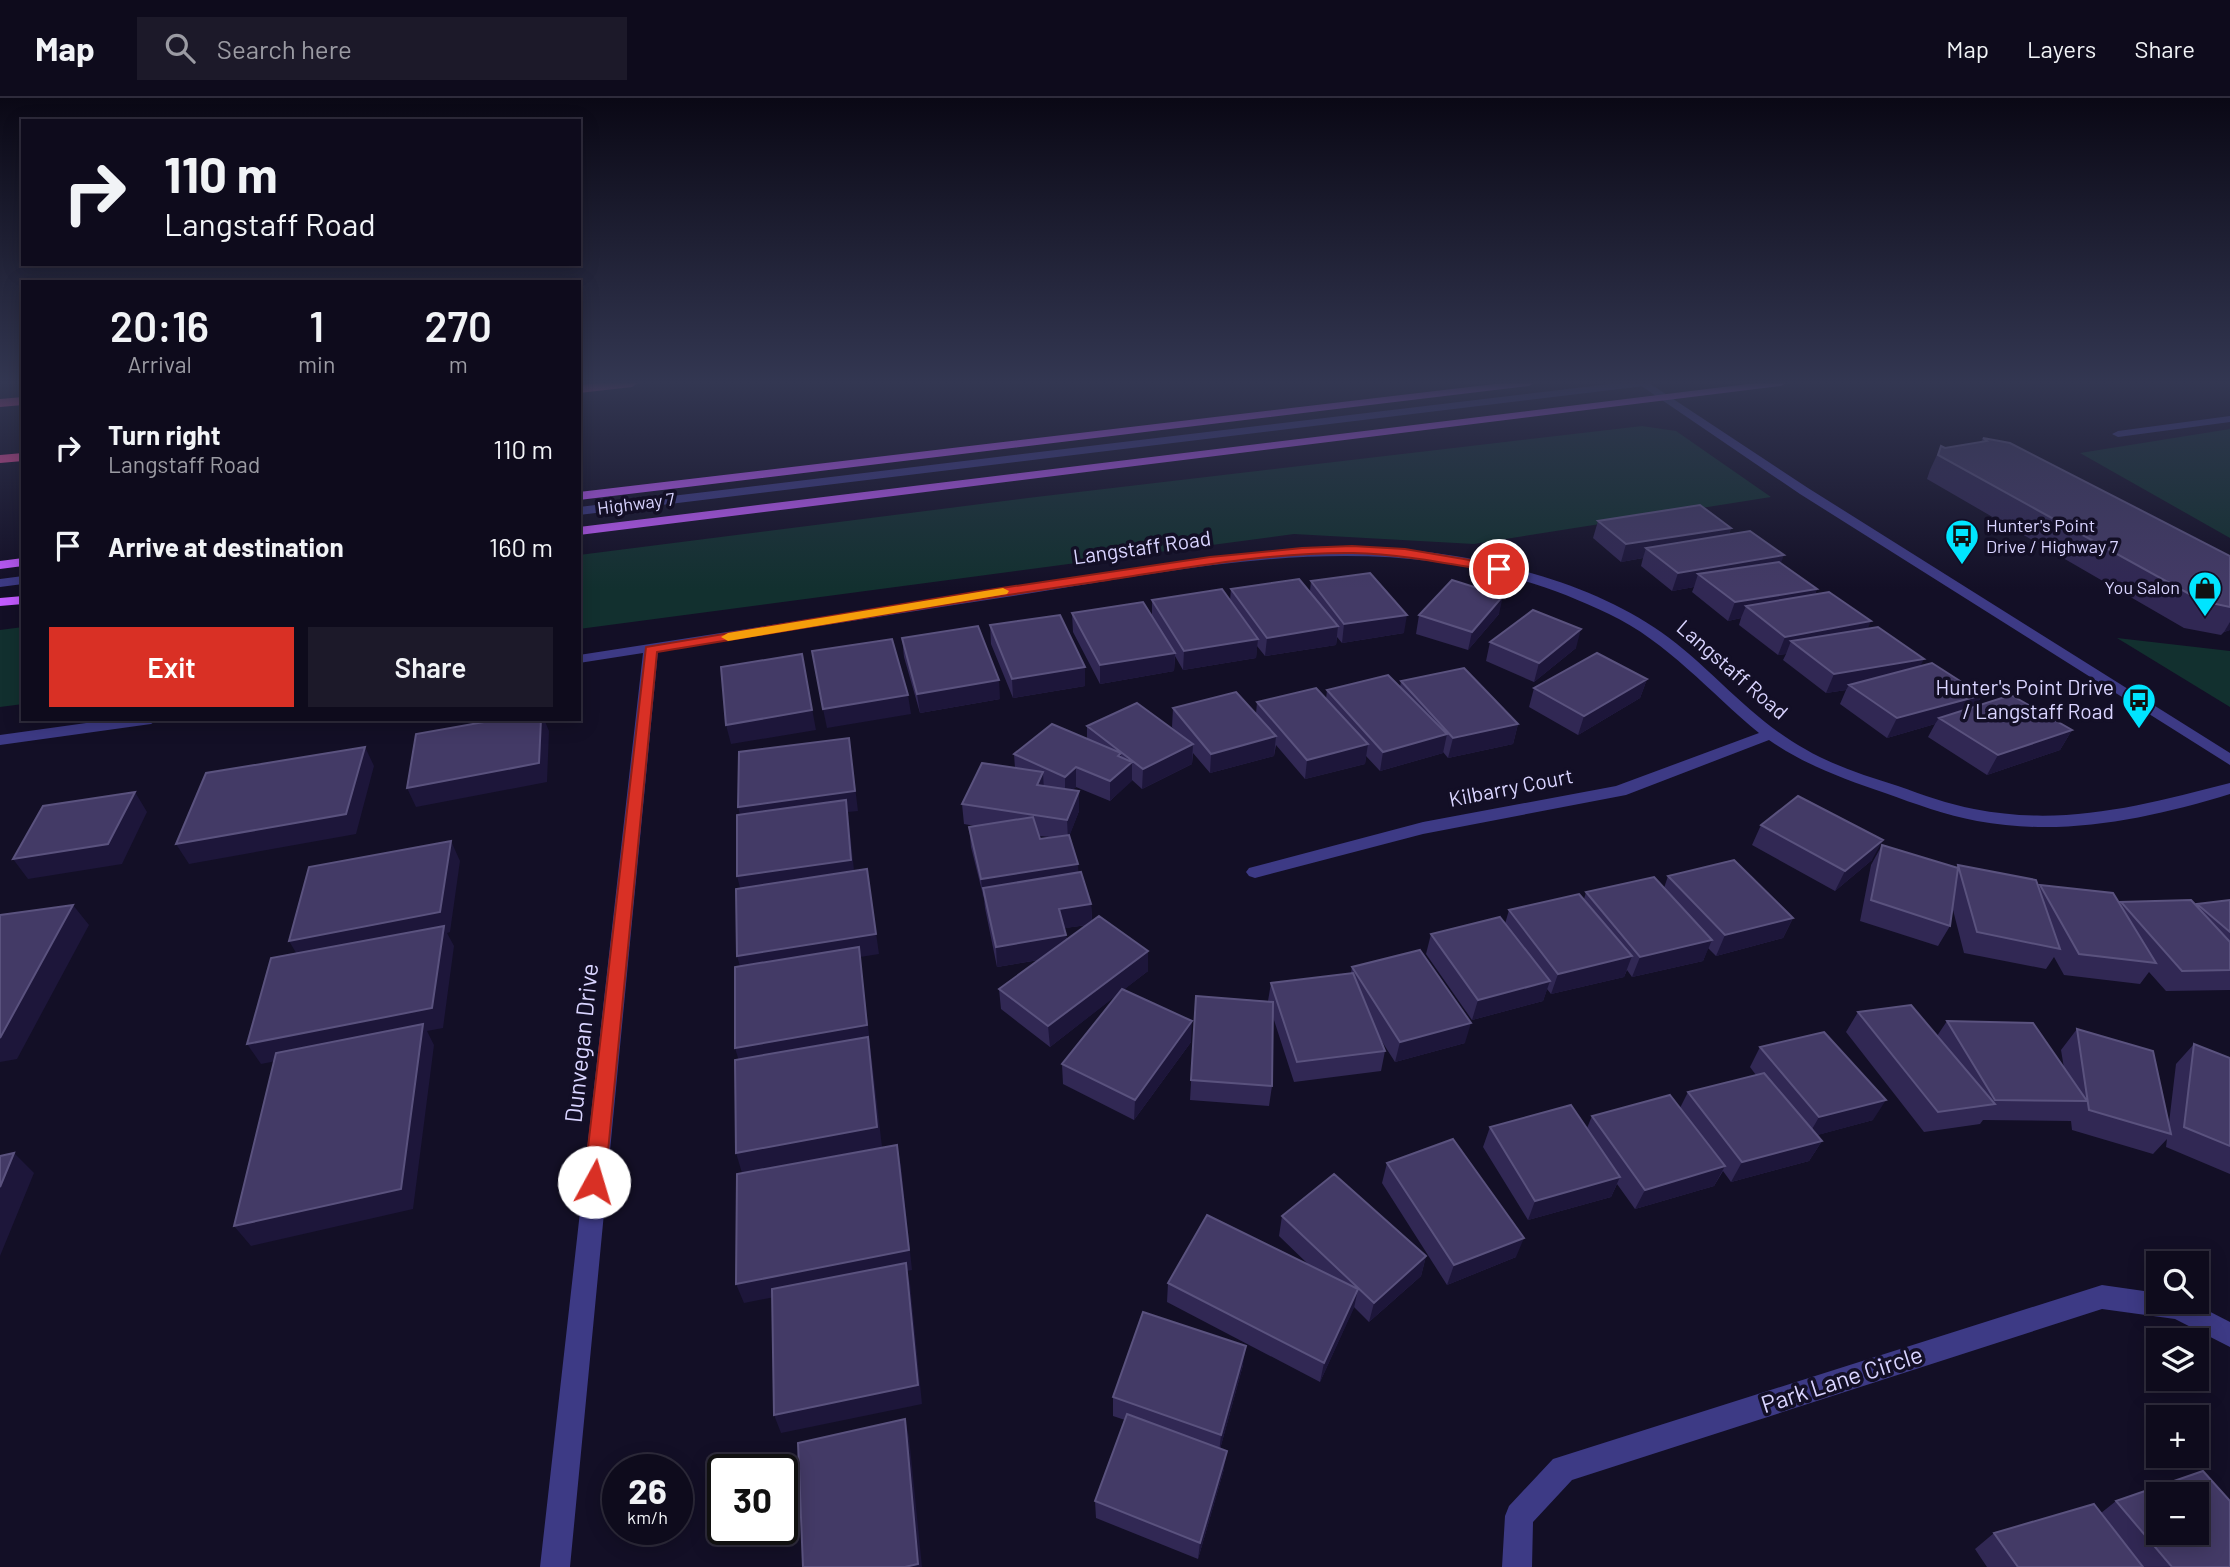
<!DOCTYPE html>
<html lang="en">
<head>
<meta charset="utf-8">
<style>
  body { margin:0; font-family:Barlow,sans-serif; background:#1c1929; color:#f1f3f6; height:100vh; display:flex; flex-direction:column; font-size:26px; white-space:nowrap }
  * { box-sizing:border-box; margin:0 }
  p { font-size:23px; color:#9b9ba3 }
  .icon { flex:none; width:38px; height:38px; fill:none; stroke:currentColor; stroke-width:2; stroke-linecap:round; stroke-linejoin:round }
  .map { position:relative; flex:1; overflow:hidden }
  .details { position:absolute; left:21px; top:182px; width:560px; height:441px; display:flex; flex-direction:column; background:#0e0b1c; border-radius:0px; box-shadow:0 4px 18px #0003,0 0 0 2px #2e2b3b }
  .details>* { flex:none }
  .guide { position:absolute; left:21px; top:21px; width:560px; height:147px; border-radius:0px; box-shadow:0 4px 18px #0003,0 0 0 2px #2e2b3b; background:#0e0b1c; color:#f1f3f6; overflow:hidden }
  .tools { position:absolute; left:2146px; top:1153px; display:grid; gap:14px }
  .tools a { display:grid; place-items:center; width:63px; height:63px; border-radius:0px; background:#0e0b1c; box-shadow:0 4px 18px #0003,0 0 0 2px #2e2b3b; font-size:35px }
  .speed { position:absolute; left:602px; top:1356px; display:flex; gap:14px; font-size:35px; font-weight:700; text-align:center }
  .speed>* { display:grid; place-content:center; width:91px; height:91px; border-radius:50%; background:#0e0b1c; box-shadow:0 4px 18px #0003,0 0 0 2px #2e2b3b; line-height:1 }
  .speed small { font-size:18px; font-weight:400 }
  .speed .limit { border:4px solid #111; border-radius:10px; background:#fff; color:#111 }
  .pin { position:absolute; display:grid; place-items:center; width:60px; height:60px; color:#fff; margin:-30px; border:4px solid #fff; border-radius:50%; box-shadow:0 2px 7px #0007 }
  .me { position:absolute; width:77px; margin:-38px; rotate:6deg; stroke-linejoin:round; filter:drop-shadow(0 0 5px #0008) }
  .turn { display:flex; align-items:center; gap:24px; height:147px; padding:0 28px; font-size:32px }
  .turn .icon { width:91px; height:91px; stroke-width:2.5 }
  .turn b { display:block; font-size:49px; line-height:60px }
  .eta { display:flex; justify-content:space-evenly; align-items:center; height:119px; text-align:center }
  .eta b { font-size:42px; font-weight:600; line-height:49px }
  .primary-button { display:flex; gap:14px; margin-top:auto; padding:14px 28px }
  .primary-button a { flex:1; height:80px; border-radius:0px; background:#d93025; color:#fff; font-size:28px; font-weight:600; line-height:80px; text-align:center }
  .primary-button a+a { background:#1c1929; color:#f1f3f6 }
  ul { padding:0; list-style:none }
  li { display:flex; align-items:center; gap:21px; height:98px; padding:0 28px }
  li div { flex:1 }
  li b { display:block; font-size:26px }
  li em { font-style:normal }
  header { display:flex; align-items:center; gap:42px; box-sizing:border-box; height:98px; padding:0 35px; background:#0e0b1c; border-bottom:2px solid #2e2b3b }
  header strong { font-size:33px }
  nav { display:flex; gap:38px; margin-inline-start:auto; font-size:24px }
  .search { width:490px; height:63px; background:#1c1929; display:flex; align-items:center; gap:18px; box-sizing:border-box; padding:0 24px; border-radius:0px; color:#9b9ba3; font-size:26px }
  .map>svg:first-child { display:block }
  .green { fill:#12302f }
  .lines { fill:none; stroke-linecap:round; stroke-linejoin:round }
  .lane { fill:#3d3a85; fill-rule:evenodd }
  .street { fill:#3d3a85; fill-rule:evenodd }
  .primary { fill:#c25bff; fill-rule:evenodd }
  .highway { fill:#ff4fa3; fill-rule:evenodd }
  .wall { fill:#312854; fill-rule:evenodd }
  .shaded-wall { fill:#1d163a }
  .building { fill:#433a66; stroke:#5a527e; stroke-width:2; fill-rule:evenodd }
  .route { fill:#d93025; stroke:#8d1f18; stroke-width:2 }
  .slow { fill:#f59e0b }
  .labels { text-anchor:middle; stroke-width:7; stroke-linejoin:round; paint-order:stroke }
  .far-street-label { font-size:18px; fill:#d9d4ff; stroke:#130f26 }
  .far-poi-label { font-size:18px; fill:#d9d4ff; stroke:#130f26; text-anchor:start }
  .street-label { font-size:21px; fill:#d9d4ff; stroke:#130f26 }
  .poi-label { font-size:21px; fill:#d9d4ff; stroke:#130f26; text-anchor:end }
  .near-street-label { font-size:24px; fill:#d9d4ff; stroke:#130f26 }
</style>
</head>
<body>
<header>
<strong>Map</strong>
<div class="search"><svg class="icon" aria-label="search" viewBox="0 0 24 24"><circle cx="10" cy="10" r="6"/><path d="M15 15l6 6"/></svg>Search here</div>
<nav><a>Map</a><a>Layers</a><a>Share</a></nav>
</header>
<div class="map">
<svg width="2230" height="1469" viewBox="0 0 2230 1469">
  <rect width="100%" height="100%" fill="#130f26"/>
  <path class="green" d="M1642 328 1676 333 1771 399 1474 446 1294 436 579 531V457L1036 399Z
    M2230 331V440L2080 355Z
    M23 529V606L0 609V532Z
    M2117 540 2230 553V609Z"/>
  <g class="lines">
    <path class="lane" d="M1618 285H1649L1644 288 579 417V409Z
      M23 478V486L0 489V481Z"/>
    <path class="street" d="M1637 285H1649L1808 390 2230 655V667L1800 396Z
      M2230 318V324L2118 339 2112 336 2118 333Z
      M1317 449C1426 445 1570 470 1661 534 1712 570 1750 621 1805 651 1834 668 1866 678 1898 688 1923 697 1948 706 1974 711 2065 729 2144 707 2230 685V696C2148 721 2063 739 1977 723 1946 717 1915 706 1885 695 1844 681 1805 667 1769 642L1626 697 1423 736 1255 780 1249 778 1246 774 1249 770 1423 724 1616 688 1759 635C1709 594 1668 544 1609 516 1416 422 1233 463 1032 495 908 514 783 534 658 553L570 1469H540L643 555 579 565V557L1210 459Z
      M115 621H159L151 626 0 647V637Z
      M2102 1187 2158 1195V1204H2191L2230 1224V1249L2175 1221 2102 1211 1572 1382 1533 1424 1532 1469H1502L1505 1418 1509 1408 1553 1361Z"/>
    <path class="primary" d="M1503 285H1534L1529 288 579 402V394Z
      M1756 285H1786L1781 288 579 437V429Z
      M23 460V468L0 471V463Z
      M23 498V506L0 508V500Z"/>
    <path class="highway" d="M599 285H638L632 289 579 295V287Z
      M23 299V307L0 309V301Z
      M23 355V363L0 365V357Z"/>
  </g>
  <path class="wall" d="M1983 340 2230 458V532L2224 534 2221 537 2184 530 1927 381 1930 372 1941 348 1945 350 1981 344Z
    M1598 423 1731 430 1729 436 1781 466 1817 491 1815 496 1868 531 1920 568 1982 597 1976 608 2072 632 2060 652 1987 677 1928 639 1935 626 1887 640 1840 606 1846 592 1826 595 1783 562 1786 556 1778 557 1739 527 1741 520 1728 523 1692 494 1694 489 1672 493 1641 468 1643 460 1621 464 1593 440Z
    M1311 483 1404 535 1342 545 1337 539 1336 547 1265 558 1257 548 1256 560 1183 572 1175 558 1174 573 1100 586 1073 534 1072 515 1152 517V502L1230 503 1231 491 1310 493Z
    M1499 516 1468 552 1416 536 1419 517Z
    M990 527 1085 588 1013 600 991 546Z
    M902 540 1000 601 920 615 904 559Z
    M1490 544 1576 550 1534 584 1486 563Z
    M1647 581 1640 600 1578 637 1529 609 1534 590Z
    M1401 583 1518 626 1513 646 1448 660 1443 654V655L1380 673 1366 658 1365 666 1305 681 1276 647 1274 658 1210 675 1193 655 1192 666 1142 691 1132 682 1110 703 1076 689 1072 692 1079 693V713L1069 738 1078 775 1091 806 1092 824 1148 853V873L1123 892 1191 944 1134 1022 1063 986 1062 966 1119 895 1050 949 1001 911 999 891 1039 862 997 869 985 810 984 801 971 749 969 729 975 728 964 726 962 706 1015 670 1014 656 1087 641V628L1175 633 1172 629 1173 610 1256 616 1257 604 1326 601 1327 592 1400 589ZM1039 738 1050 739 1040 741ZM1088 827 1067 842 1064 830Z
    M1761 727 1872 762 1835 793 1752 747Z
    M1882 747 1956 770 1958 767 2039 789 2040 787 2120 806 2121 804 2196 808 2197 806 2230 802V892L2166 893 2149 874 2140 886 2064 877 2054 859 2046 871 1964 855 1953 812 1950 828 1938 848 1860 823 1871 767Z
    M1668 778 1793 820 1783 840 1716 858 1708 850 1703 863 1632 879 1627 872 1624 879 1551 896 1547 891 1543 903 1472 922 1426 856 1431 836 1505 826 1509 812 1584 801 1586 794 1664 790Z
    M1352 869 1465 945 1395 964 1379 939 1385 953 1381 973 1294 984 1273 919 1272 988 1269 1008 1190 1002 1196 898 1268 903 1271 885 1351 875Z
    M1858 914 1937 938 1947 923 2064 970 2061 952 2077 931 2169 1025 2176 966 2194 946 2230 960V1076L2166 1049 2167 1041 2153 1056 2072 1032 2071 1023 1983 1022 1980 1026 1924 1034 1846 934Z
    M1760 949 1873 1022 1817 1037 1822 1043 1809 1063 1731 1084 1723 1073 1714 1088 1635 1111 1617 1086 1611 1099 1528 1122 1483 1049 1490 1029 1587 1030 1592 1018 1680 1010 1688 994 1756 977 1750 969Z
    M1387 1065 1516 1159 1447 1187 1382 1085Z
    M1282 1118 1426 1158 1421 1178 1369 1224 1354 1209 1320 1284 1167 1204 1168 1185 1309 1167 1279 1138Z
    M1243 1267 1220 1351 1224 1371 1198 1461 1096 1420 1095 1403 1125 1322 1113 1318V1299Z
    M2116 1403 2230 1469H1987L1975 1451 1994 1435 2101 1415Z"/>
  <path class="shaded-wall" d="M1731 430 1725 447 1646 450 1643 460 1621 464 1626 446Z
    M1784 457 1777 475 1698 476 1694 489 1672 493 1678 475Z
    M1817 491 1810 509 1746 508 1741 520 1728 523 1735 504Z
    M1503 498 1499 516 1468 552 1472 534Z
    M1407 517 1404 535 1342 545 1344 526Z
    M1871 523 1863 542 1791 543 1786 556 1778 557 1785 539Z
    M2230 524V532L2224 534Z
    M1338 528 1336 547 1265 558 1267 540Z
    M1581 531 1576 550 1534 584 1539 565Z
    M1258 541 1256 560 1183 572 1184 553Z
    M1175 555 1174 573 1100 586V567Z
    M802 556 816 632 731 646 726 627Z
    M1924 561 1914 580 1849 587 1846 592 1826 595 1834 576Z
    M1085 569V588L1013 600 1012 581Z
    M1647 581 1640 600 1578 637 1584 618Z
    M999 582 1000 601 920 615 917 596Z
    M908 597 911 616 827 630 823 611Z
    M1982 597 1971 616 1939 620 1935 626 1887 640 1897 620Z
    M541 621H544L549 633 547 684 416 709 407 690Z
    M1518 626 1513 646 1448 660 1453 640Z
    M2072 632 2060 652 1987 677 1998 657Z
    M1447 636 1443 655 1380 673 1383 654Z
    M1276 638 1274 658 1210 675 1211 656Z
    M849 640 858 713 848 714 855 782 742 798 737 778 743 728 738 709Z
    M1193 646 1192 666 1142 691 1143 671Z
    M1368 646 1365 666 1305 681 1307 662Z
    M365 649 374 668 356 736 189 766 176 746Z
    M1121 655V674L1132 664V683L1110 703V683L1118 658Z
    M1076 669V689L1065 698V679Z
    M1043 674 1044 694 1037 687Z
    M1079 693V713L1068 742 1067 722Z
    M135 694 147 714 122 766 28 781 13 761Z
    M1883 742 1872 762 1835 793 1845 773Z
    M451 743 460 763 450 834 447 835 454 848 443 930 427 933 434 947 413 1111 251 1148 234 1128 422 934 261 966 247 946 301 863 289 843Z
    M1078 766 1079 786 983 790V801L981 781Z
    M867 771 879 856 860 859 882 1049 742 1075 736 1055 741 970 735 950 743 879 737 858Z
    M1091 806 1092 826 1060 831 1059 811Z
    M73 807 89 827 17 961 0 964V940Z
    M1793 820 1783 840 1716 858 1725 837Z
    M1066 837 1067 857 997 869 996 849Z
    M1712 842 1703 863 1632 879 1640 859Z
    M1148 853V873L1050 949 1048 928Z
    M1632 858 1624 879 1551 896 1558 876Z
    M1550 883 1543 903 1472 922 1478 902Z
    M1192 923 1191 944 1134 1022 1135 1002Z
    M1471 925 1465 945 1395 964 1400 944Z
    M1886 1002 1873 1022 1807 1040 1819 1019Z
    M1822 1043 1809 1063 1731 1084 1742 1064Z
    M897 1047 901 1067 912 1172 907 1173 910 1185 922 1306 781 1335 774 1317 907 1173 744 1205 736 1186Z
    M14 1055 34 1075 0 1158V1089Z
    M1725 1068 1714 1088 1635 1111 1645 1092Z
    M1620 1079 1611 1099 1528 1122 1535 1103Z
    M1524 1140 1516 1159 1447 1187 1454 1167Z
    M1426 1158 1421 1178 1369 1224 1374 1205Z
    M1358 1191 1354 1210 1320 1284 1324 1265Z
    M1246 1248 1243 1267 1219 1355 1221 1337Z
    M905 1321 909 1339 922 1469H905Z
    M1227 1353 1224 1371 1198 1461 1200 1445Z"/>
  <path class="building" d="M1983 340 2010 345 2230 458V509L2202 503 1938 357 1941 348 1945 350 1987 343Z
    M1700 407 1731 430 1626 446 1598 423Z
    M1750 433 1784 457 1678 475 1646 450Z
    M1779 464 1817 491 1735 504 1698 476Z
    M1370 475 1407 517 1344 526 1311 483Z
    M1299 481 1338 528 1267 540 1231 491Z
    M1452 482 1503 498 1472 534 1419 517Z
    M1222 491 1258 541 1184 553 1152 502Z
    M1829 494 1871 523 1785 539 1746 508Z
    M1143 504 1175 555 1100 567 1072 515Z
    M1533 512 1581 531 1539 565 1490 544Z
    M1060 517 1085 569 1012 581 990 527Z
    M978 528 999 582 917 596 902 540Z
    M1878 529 1924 561 1834 576 1791 543Z
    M892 541 908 597 823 611 812 553Z
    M1597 555 1647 581 1584 618 1534 590Z
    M802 556 812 612 726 627 721 569Z
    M1932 565 1982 597 1897 620 1849 587Z
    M1464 570 1518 626 1453 640 1401 583Z
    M1388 577 1447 636 1383 654 1327 592Z
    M1316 590 1368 646 1307 662 1257 604Z
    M1236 594 1276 638 1211 656 1173 610Z
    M2011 597 2072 632 1998 657 1939 620Z
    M1137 605 1193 646 1143 671 1087 628Z
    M501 621H541L539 665 407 690 416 636Z
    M1052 626 1121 655 1118 658 1132 664 1110 683 1076 669 1065 679 1014 656Z
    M849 640 855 693 738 709 739 654Z
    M365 649 346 716 176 746 206 675Z
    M982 665 1043 674 1037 687 1079 693 1067 722 962 706Z
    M135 694 108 746 13 761 43 708Z
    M1798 698 1883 742 1845 773 1761 727Z
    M846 702 851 762 737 778V717Z
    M1033 719 1040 741 1069 737 1078 766 981 781 969 729Z
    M451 743 440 814 289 843 309 769Z
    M1882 747 1958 770 1950 828 1871 802Z
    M1734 762 1793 820 1725 837 1668 778Z
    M1958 767 2036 782 2060 851 1977 834Z
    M867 771 876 836 737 858 736 791Z
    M1081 774 1091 806 1059 811 1066 837 996 849 983 790Z
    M1654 779 1712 842 1640 859 1586 794Z
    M2040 787 2113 795 2156 865 2079 856Z
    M1579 796 1632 858 1558 876 1509 812Z
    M2191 802 2230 844V872L2182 873 2121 804Z
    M2230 802V834L2197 806Z
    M73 807 0 940V817Z
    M1099 818 1148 853 1048 928 999 891Z
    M1500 819 1550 883 1478 902 1431 836Z
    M444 828 432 910 247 946 271 860Z
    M859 849 867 927 735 950V869Z
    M1420 852 1471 925 1400 944 1352 869Z
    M1353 875 1385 953 1297 964 1271 885Z
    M1122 891 1192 923 1135 1002 1062 966Z
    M1196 898 1273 904 1272 988 1191 982Z
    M1911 907 1995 1006 1938 1014 1858 914Z
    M1947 923 2033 925 2087 1003 1995 1002Z
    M423 926 401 1091 234 1128 276 955Z
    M2077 931 2153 953 2171 1036 2089 1012Z
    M1824 934 1886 1002 1819 1019 1760 949Z
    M868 939 877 1029 736 1055 735 962Z
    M2194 946 2230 960V1048L2184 1029Z
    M1764 975 1822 1043 1742 1064 1688 994Z
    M1670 997 1725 1068 1645 1092 1592 1018Z
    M1571 1007 1620 1079 1535 1103 1490 1029Z
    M1453 1041 1524 1140 1454 1167 1387 1065Z
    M897 1047 909 1152 736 1186 737 1076Z
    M14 1055 0 1089V1058Z
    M1334 1076 1426 1158 1374 1205 1282 1118Z
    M1207 1117 1358 1191 1324 1265 1168 1185Z
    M906 1165 918 1287 774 1317 772 1191Z
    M1143 1214 1246 1248 1221 1337 1113 1299Z
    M1127 1316 1227 1353 1200 1445 1095 1403Z
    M905 1321 918 1466 905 1469H803L798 1345Z
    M2203 1373 2230 1403V1469H2172L2116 1403ZM2158 1396H2196V1435H2158Z
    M2094 1406 2143 1469H2018L1994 1435Z"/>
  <linearGradient id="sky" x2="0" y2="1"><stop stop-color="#0a0815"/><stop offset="0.58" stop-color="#333752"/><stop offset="1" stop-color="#333752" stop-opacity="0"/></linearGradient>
  <rect width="2230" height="491" fill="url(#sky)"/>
  <path class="route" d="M1352 448 1405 451 1499 467 1505 471 1499 474C1450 466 1402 456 1353 455 1267 454 1180 471 1095 484 949 505 803 530 657 554L605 1084 602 1090 594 1093 587 1090 584 1084 646 549 975 494 1210 459 1302 450Z"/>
  <path class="slow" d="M1003 490 1009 493 1007 496 728 543 721 539 728 535Z"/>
  <defs>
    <g id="bus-pin" transform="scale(1.75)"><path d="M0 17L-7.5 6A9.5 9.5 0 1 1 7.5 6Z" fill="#00e5ff" stroke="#130f26"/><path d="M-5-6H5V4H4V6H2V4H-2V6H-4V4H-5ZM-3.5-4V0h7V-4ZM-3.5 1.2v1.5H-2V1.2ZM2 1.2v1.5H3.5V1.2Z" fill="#111"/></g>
    <g id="shop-pin" transform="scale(1.75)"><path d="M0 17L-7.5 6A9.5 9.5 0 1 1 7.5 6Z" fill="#00e5ff" stroke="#130f26"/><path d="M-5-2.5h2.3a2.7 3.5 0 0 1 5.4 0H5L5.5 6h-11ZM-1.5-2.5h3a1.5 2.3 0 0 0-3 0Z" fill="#111"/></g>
  </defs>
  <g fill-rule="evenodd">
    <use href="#bus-pin" x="1962" y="438"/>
    <use href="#shop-pin" x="2205" y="490"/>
    <use href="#bus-pin" x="2139" y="602"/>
  </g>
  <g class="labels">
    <g class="far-street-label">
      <text transform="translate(636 406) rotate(-7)" y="6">Highway 7</text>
    </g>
    <g class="far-poi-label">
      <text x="1986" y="434">Hunter's Point<tspan x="1986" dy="21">Drive / Highway 7</tspan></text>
      <text x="2180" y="496" text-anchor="end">You Salon</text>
    </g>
    <g class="street-label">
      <text transform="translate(1142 450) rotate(-8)" y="7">Langstaff Road</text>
      <text transform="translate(1732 572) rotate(41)" y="7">Langstaff Road</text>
      <text transform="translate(1511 690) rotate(-11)" y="7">Kilbarry Court</text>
    </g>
    <g class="poi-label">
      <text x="2114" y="597">Hunter's Point Drive<tspan x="2114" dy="24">/ Langstaff Road</tspan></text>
    </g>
    <g class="near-street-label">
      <text transform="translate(582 945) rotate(-84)" y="8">Dunvegan Drive</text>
      <text transform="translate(1842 1282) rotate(-18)" y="8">Park Lane Circle</text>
    </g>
  </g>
</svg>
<div class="tools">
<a><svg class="icon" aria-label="search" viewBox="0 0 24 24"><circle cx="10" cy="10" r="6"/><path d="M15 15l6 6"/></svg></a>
<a><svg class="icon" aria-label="layers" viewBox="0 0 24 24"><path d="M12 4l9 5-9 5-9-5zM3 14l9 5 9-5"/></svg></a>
<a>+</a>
<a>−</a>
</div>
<div class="speed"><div>26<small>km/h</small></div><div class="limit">30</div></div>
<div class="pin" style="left:1499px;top:471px;background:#d93025"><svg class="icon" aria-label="arrive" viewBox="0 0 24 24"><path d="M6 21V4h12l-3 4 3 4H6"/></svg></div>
<svg class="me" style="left:594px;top:1084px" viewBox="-20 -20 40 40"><circle r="19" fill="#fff"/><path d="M0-13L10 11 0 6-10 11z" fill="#d93025"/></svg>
<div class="guide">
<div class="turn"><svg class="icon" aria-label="right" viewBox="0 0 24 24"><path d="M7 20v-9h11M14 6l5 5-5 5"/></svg><div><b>110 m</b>Langstaff Road</div></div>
</div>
<section class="details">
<div class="eta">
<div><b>20:16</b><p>Arrival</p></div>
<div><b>1</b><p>min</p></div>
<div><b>270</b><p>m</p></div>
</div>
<ul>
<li><svg class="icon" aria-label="right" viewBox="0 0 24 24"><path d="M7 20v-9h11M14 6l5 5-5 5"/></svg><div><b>Turn right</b><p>Langstaff Road</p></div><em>110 m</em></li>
<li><svg class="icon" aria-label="arrive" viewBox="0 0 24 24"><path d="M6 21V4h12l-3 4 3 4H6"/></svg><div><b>Arrive at destination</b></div><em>160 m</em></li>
</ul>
<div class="primary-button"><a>Exit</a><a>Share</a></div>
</section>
</div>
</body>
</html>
